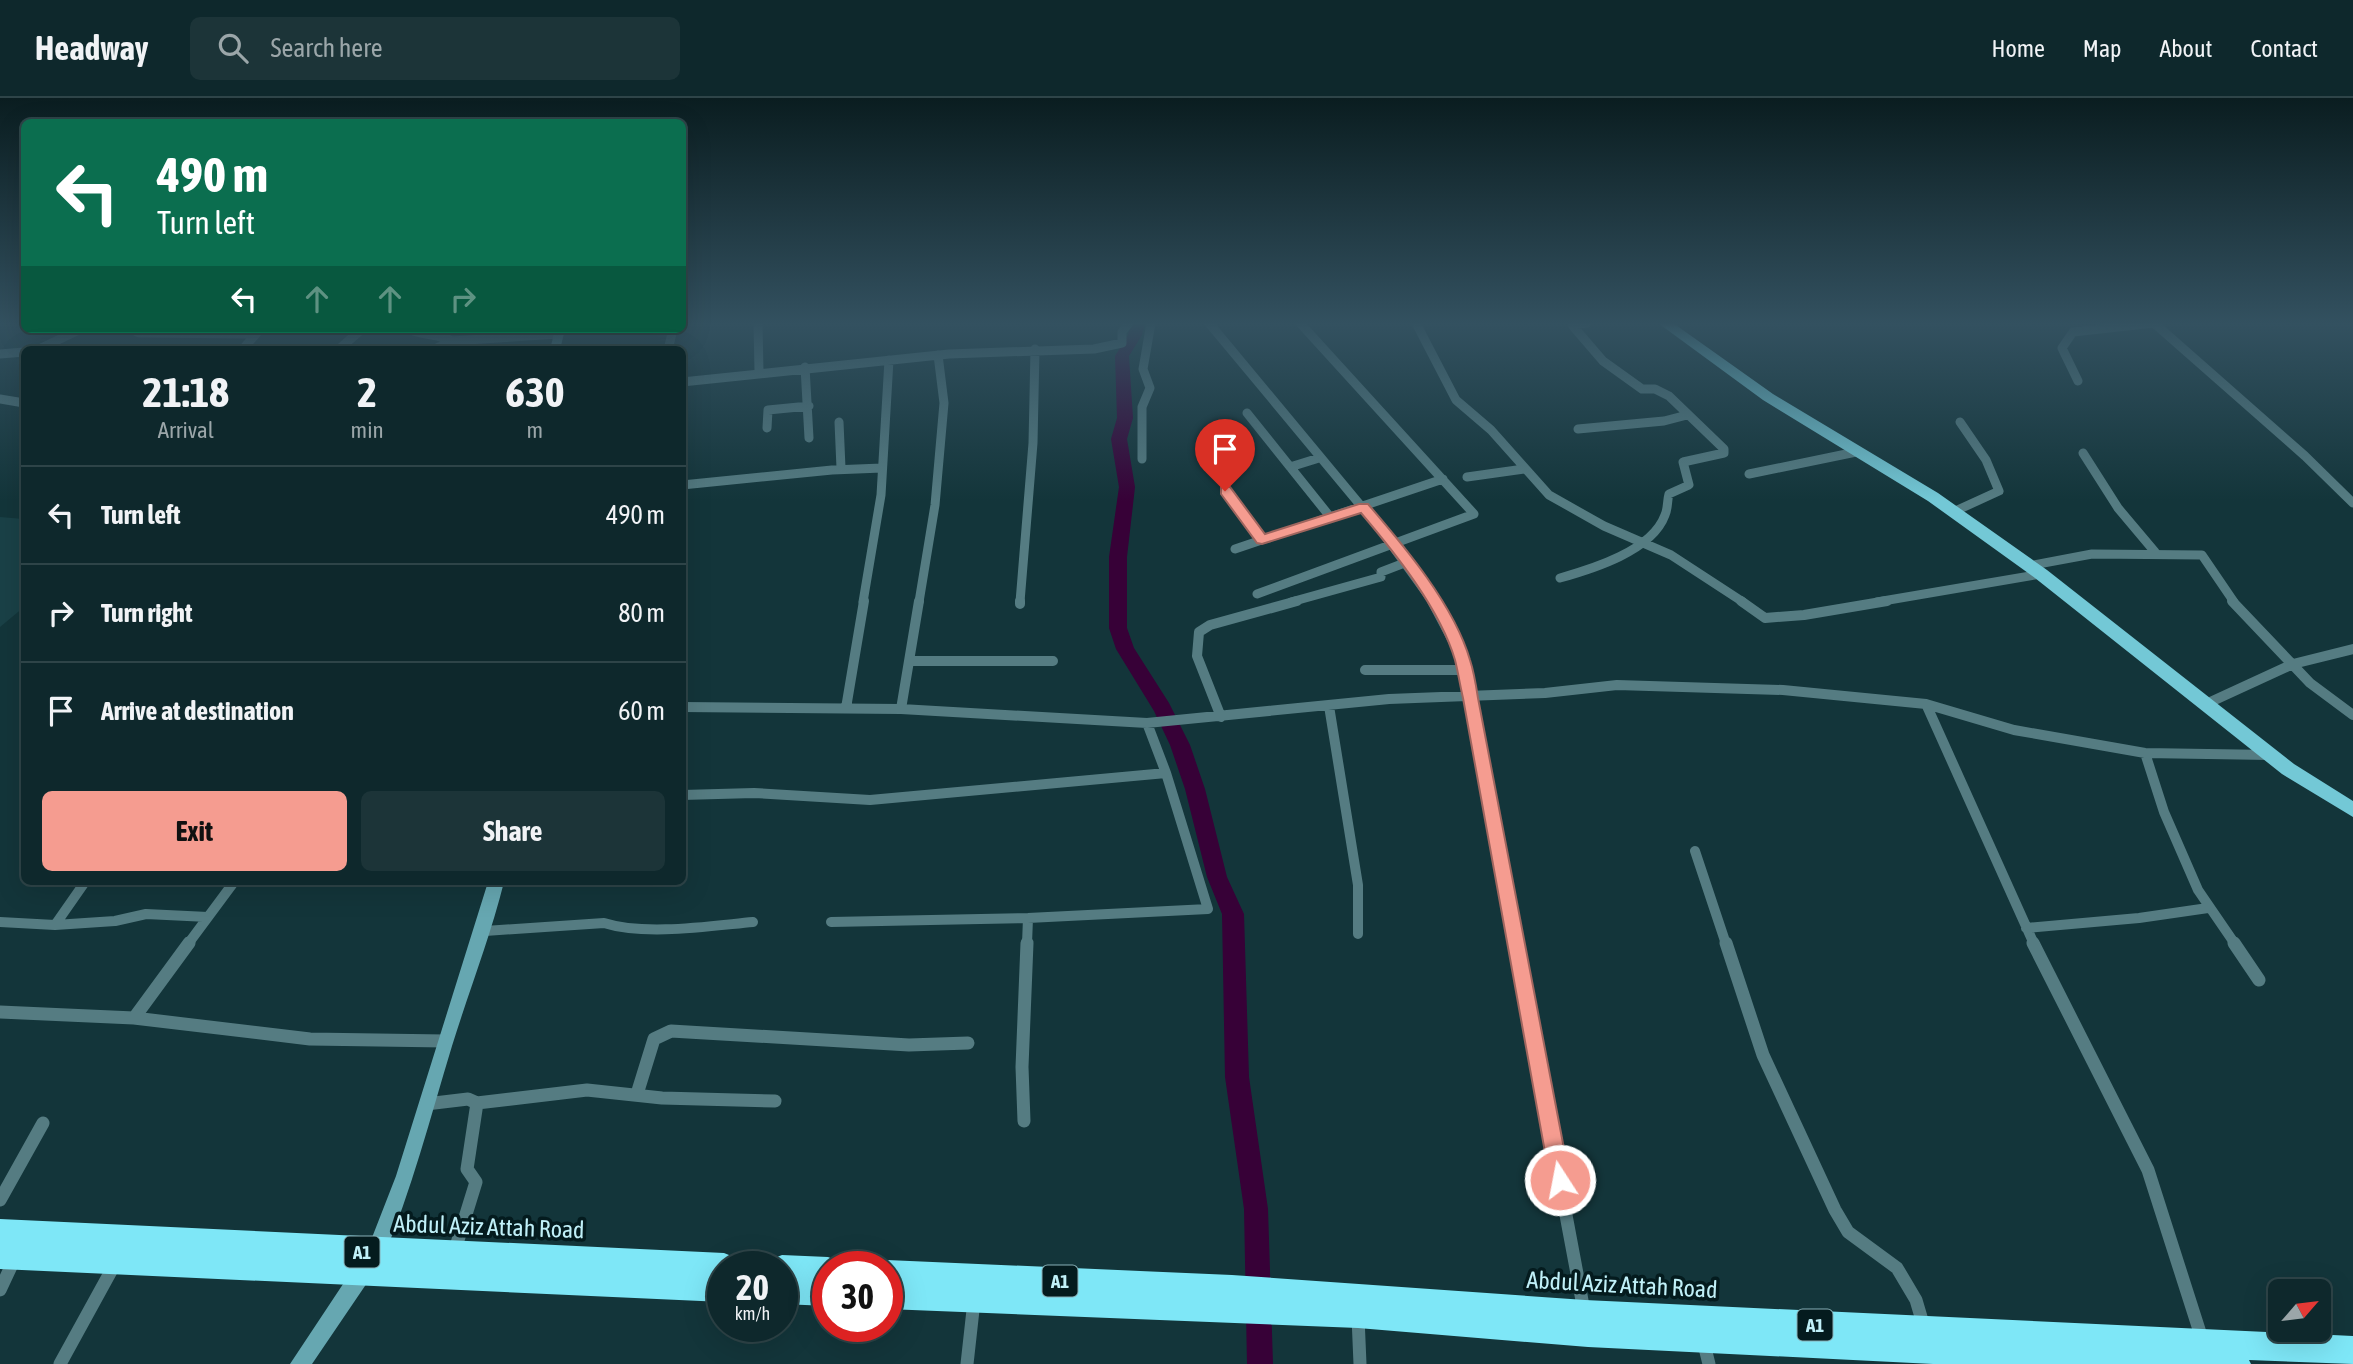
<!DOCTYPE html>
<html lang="en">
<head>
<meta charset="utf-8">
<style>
  body { margin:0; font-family:"Asap Condensed",sans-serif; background:#1c3438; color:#f1f3f6; height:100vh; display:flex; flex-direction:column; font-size:26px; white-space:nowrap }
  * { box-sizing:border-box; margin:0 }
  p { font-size:23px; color:#9ba6a9 }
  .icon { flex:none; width:38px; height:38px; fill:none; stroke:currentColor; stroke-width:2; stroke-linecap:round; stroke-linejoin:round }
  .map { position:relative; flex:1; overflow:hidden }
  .details { position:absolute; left:21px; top:248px; width:665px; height:539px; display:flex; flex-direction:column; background:#0e282c; border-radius:10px; box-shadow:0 7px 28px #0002,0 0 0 2px #2e4448 }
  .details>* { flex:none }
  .banner { position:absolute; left:21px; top:21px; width:665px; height:214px; border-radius:10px; box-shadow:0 7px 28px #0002,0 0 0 2px #2e4448; background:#0b6e4f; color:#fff; overflow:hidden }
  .needle { width:46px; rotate:62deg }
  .tools { position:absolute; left:2268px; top:1181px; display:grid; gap:14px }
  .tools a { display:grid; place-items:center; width:63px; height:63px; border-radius:10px; background:#0e282c; box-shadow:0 7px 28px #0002,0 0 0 2px #2e4448; font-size:35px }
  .speed { position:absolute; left:707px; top:1153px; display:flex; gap:14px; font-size:35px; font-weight:700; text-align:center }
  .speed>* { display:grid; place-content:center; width:91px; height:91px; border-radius:50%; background:#0e282c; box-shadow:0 7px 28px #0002,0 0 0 2px #2e4448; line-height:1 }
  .speed small { font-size:18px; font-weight:400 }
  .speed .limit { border:10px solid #d22; background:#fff; color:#111 }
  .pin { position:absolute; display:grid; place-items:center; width:60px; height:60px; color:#fff; margin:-72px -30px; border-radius:50% 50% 50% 0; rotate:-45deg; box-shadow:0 0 7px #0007 }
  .pin .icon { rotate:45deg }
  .me { position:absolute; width:77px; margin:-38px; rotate:349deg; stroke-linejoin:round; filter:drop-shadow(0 0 5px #0008) }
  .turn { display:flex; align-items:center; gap:24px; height:147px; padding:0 21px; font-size:32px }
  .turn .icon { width:91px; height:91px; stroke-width:2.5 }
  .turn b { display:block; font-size:49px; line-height:60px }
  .lanes { display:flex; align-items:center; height:66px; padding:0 21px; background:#0003; justify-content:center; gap:35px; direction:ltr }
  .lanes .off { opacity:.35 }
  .eta { display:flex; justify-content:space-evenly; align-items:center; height:119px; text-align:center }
  .eta b { font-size:42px; font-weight:700; line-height:49px }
  .cta { display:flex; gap:14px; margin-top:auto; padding:14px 21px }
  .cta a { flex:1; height:80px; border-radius:10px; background:#f59c90; color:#111; font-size:28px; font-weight:700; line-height:80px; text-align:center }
  .cta a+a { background:#1c3438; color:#f1f3f6 }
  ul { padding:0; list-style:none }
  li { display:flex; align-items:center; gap:21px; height:98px; padding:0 21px; border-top:2px solid #2e4448 }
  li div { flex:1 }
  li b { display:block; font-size:26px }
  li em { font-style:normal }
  header { display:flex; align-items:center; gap:42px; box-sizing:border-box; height:98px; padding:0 35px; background:#0e282c; border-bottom:2px solid #2e4448 }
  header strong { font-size:33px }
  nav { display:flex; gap:38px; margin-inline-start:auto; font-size:24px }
  .search { width:490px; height:63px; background:#1c3438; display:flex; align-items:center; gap:18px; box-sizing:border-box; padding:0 24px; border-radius:10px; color:#9ba6a9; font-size:26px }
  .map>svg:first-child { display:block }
  .built { fill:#1a4147 }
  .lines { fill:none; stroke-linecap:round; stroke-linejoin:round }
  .river { fill:#370137; fill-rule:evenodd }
  .street-far2 { stroke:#557c82; stroke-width:9 }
  .street-far1 { stroke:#557c82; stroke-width:10 }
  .street { stroke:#557c82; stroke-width:13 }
  .secondary { fill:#66a7b1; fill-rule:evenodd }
  .primary { fill:#73c8d6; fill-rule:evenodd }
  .highway { fill:#7ee7f7; fill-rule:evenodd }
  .route { fill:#f59c90; stroke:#9f655e; stroke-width:2 }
  .labels { text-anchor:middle; stroke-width:7; stroke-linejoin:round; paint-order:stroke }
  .shield { fill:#041b1e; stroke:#88b0b7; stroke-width:2 }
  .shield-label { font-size:19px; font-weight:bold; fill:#c0f0f8 }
  .near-street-label { font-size:24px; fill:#c0f0f8; stroke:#041b1e }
</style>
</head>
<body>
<header>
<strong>Headway</strong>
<div class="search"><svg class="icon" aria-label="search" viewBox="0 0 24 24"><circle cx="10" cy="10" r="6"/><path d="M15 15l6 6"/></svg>Search here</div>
<nav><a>Home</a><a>Map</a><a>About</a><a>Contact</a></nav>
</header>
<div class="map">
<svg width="2353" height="1266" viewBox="0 0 2353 1266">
  <rect width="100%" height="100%" fill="#13353a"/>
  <path class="built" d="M0 419 24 421V509L0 529Z"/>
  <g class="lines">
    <path class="river" d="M1131 225H1145L1142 237 1129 258 1133 320 1127 341 1135 389 1127 459V530L1134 550 1169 605 1190 647 1205 691 1227 779 1244 816 1249 979 1268 1111 1273 1266H1247L1244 1111 1225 979 1222 816 1207 779 1185 691 1170 647 1154 613 1116 551 1109 530V459L1119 389 1111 341 1117 320 1115 258 1128 237Z"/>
    <path class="street-far2" d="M758 225 759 274
      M1209 225 1381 432 1433 504
      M1416 225 1456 302 1491 332 1549 397 1604 428 1671 457 1743 504
      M2154 225 2305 358 2353 405
      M131 231 139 235 256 236 260 231
      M408 231C423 238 437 235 452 243
      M37 252 81 231
      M242 252 256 236
      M338 252 362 231
      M432 252 452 243 559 236
      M668 252 673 231
      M0 256 24 254
      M805 269 809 340
      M2078 283 2062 250 2073 234 2154 225
      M682 284 949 256 1094 251 1122 245V234L1129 225
      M0 301 24 305
      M1247 315 1331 420
      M839 324 841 370
      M767 330 768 312 809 308
      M1578 331 1664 323 1687 317
      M2083 355 2118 410 2155 454
      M1142 361V309L1150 290 1143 271 1151 225
      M1290 369 1319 360
      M1749 376 1856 354
      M1467 379 1524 371
      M682 387 832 372 882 370
      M1225 392 1262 442
      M1953 414 1999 393 1986 362 1960 324
      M1235 451 1443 381
      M2028 468 2092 456 2202 457 2234 504
      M1560 480C1592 471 1652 453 1665 417 1668 411 1667 403 1669 396L1689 387 1683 364 1724 355V351L1669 298 1655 291H1642L1603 263 1572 227 1587 225
      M1257 496 1474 416 1300 225
      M863 504 881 397 889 262
      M919 504 935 407 944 305 938 257
      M1020 504 1033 345 1035 251
      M1291 504 1381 479V474L1407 464
      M1877 504 2041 476"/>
    <path class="street-far1" d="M1432 503 1462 560 1516 846
      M1741 503 1765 520 1804 517 1887 503
      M2232 503 2310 585 2353 617
      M1020 506V503
      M910 563H1053
      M1365 572H1464
      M1926 606 2034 846
      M2206 606 2293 566 2353 551
      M1329 608 1358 787V836
      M682 609 901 611 1147 625 1389 601 1545 595 1617 587 1783 592 1926 606 2014 632 2145 655 2270 657
      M846 610 864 503
      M901 611 919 503
      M1221 619 1197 558 1199 534 1210 527 1297 503
      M2145 655 2164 714 2198 792 2235 846
      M682 697 754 695 870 702 1166 675
      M1695 753 1726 846
      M0 824 55 827 115 823 146 816 208 819
      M831 824 1028 820 1208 811 1166 675 1147 625
      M55 827 85 784
      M2026 830 2139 820 2208 810
      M485 833 604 825C645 838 710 828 753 824
      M188 846 234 784
      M1027 846 1028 820"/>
    <path class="street" d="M1515 845 1584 1213
      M1726 845 1763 957 1835 1112 1848 1134 1897 1170 1916 1202 1924 1229
      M2033 845 2148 1072 2203 1244
      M2234 845 2259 882
      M0 914 134 920 310 941 445 943
      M134 920 189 845
      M637 996 654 941 671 933 909 947 968 945
      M426 1006 468 1001 477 1005 587 992 662 1000 775 1003
      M1024 1023 1022 969 1027 845
      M0 1102 43 1025
      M454 1155 476 1084 467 1071 477 1005
      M0 1192 15 1160
      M1358 1219 1360 1266
      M1703 1242 1709 1266
      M60 1266 116 1164
      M967 1266 974 1203"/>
    <path class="secondary" d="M555 231H565L560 252H550Z
      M488 784H504C490 840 469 893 452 948 430 1020 412 1092 382 1162L375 1164 368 1162 366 1155 396 1078Z
      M362 1166 369 1168 371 1175 369 1182 312 1266H290L355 1168Z"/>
    <path class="primary" d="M1658 225H1673L1773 296 1938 395 2047 472 2294 666 2353 703V719L2282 676 2035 480 1928 403 1763 302Z"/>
    <path class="highway" d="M0 1121 724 1155 734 1159 738 1169H723V1204L0 1171Z
      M782 1157 828 1159 838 1163 840 1169H828V1208L782 1206V1169H769L772 1161Z
      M887 1162 1232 1177 1585 1202 2353 1238V1266L2249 1262 2251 1266H1933L1588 1249 1358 1230 887 1211V1169H876Z"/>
  </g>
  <linearGradient id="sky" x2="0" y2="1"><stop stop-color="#0a1d20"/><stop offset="0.56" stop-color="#335160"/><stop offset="1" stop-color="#335160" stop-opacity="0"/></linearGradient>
  <rect width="2353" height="403" fill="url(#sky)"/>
  <path class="route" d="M1225 388 1230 389 1265 436 1359 406H1368C1405 449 1454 507 1470 562 1474 574 1476 587 1478 600L1570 1082 1567 1089 1560 1092 1553 1089 1550 1082 1463 600C1460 587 1458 574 1455 562 1440 511 1395 455 1361 415L1262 446 1257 445 1221 396V389Z"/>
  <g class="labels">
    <g class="shield">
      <rect x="344.5" y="1138.5" width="35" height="31" rx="5"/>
      <rect x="1042.5" y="1167.5" width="35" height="31" rx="5"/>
      <rect x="1797.5" y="1211.5" width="35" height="31" rx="5"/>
    </g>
    <g class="shield-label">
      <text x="362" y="1161">A1</text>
      <text x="1060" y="1190">A1</text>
      <text x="1815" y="1234">A1</text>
    </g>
    <g class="near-street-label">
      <text transform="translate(489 1129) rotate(2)" y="8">Abdul Aziz Attah Road</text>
      <text transform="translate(1622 1187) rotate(3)" y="8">Abdul Aziz Attah Road</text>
    </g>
  </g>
</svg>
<div class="tools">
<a><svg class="needle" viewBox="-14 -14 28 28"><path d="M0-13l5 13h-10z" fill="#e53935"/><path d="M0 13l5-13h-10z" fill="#9ba6a9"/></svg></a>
</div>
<div class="speed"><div>20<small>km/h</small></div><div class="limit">30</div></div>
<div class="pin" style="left:1225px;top:393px;background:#d93025"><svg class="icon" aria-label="arrive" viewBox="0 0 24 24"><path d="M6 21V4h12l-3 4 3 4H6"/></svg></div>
<svg class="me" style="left:1560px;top:1082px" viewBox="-20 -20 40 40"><circle r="17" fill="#f59c90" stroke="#fff" stroke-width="3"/><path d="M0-11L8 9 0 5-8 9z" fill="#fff"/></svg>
<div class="banner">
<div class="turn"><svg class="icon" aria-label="left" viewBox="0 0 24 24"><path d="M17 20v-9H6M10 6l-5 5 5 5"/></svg><div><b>490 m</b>Turn left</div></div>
<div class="lanes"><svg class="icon" aria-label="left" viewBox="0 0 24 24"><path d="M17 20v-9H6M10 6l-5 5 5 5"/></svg><svg class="icon off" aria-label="ahead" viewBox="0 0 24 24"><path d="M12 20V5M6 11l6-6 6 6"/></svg><svg class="icon off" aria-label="ahead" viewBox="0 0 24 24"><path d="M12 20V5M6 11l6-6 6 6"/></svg><svg class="icon off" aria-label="right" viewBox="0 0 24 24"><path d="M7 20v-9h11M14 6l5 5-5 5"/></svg></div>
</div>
<section class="details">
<div class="eta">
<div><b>21:18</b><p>Arrival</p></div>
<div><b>2</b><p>min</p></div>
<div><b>630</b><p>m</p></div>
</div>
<ul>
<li><svg class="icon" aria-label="left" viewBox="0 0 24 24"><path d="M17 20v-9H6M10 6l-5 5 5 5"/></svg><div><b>Turn left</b></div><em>490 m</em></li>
<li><svg class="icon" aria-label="right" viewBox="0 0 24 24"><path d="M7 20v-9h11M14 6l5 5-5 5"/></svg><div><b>Turn right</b></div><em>80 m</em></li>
<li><svg class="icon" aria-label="arrive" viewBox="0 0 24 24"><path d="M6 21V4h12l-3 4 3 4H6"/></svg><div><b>Arrive at destination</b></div><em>60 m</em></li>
</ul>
<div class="cta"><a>Exit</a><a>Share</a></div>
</section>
</div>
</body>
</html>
